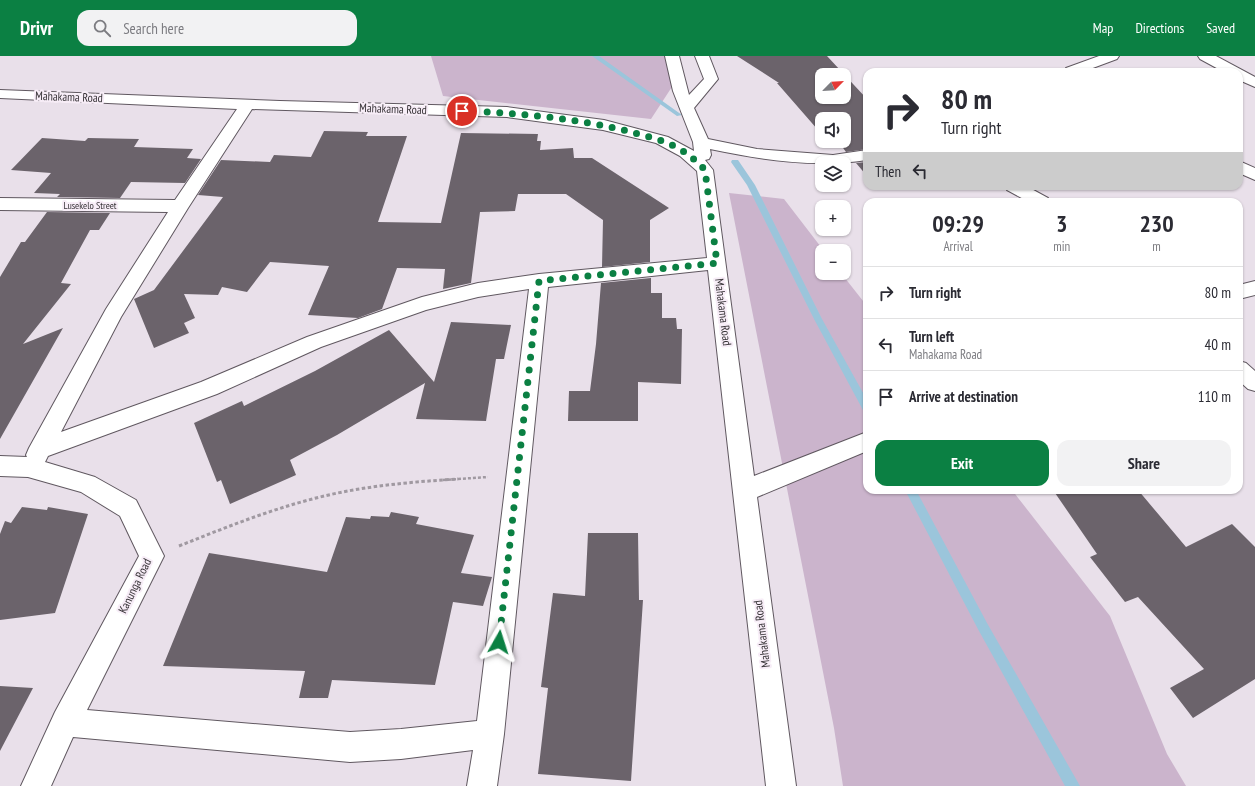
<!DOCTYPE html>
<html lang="en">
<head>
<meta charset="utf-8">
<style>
  body { margin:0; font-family:"PT Sans Narrow",sans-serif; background:#f2f2f3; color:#2b2b33; height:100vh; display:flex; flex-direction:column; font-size:15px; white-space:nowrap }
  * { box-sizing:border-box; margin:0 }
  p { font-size:13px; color:#7c7c81 }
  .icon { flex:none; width:22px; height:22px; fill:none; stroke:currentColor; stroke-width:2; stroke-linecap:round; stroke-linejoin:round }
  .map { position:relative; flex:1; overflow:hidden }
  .details { position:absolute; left:863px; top:142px; width:380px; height:296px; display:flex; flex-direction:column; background:#fff; border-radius:12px; box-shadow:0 1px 3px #0004 }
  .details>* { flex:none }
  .top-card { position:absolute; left:863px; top:12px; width:380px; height:122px; border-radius:12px; box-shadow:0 1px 3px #0004; background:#fff; color:#2b2b33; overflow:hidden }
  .needle { width:26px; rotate:66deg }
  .buttons { position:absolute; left:815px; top:12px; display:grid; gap:8px }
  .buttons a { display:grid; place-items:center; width:36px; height:36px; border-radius:8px; background:#fff; box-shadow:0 1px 3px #0004; font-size:20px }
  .pin { position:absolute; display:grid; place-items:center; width:34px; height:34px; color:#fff; margin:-17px; border:2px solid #fff; border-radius:50%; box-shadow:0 1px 4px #0007 }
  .me { position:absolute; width:44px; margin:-22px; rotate:6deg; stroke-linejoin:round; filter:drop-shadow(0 0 3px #0008) }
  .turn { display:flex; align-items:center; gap:14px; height:84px; padding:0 12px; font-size:18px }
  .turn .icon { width:52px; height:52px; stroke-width:2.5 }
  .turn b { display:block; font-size:28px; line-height:34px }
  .then { display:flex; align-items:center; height:38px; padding:0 12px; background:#0003; gap:8px; font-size:15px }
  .eta { display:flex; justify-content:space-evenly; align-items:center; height:68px; text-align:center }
  .eta b { font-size:24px; font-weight:600; line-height:28px }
  .action { display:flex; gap:8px; margin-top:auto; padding:8px 12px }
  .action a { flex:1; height:46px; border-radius:12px; background:#0b8043; color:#fff; font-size:16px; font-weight:600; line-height:46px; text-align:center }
  .action a+a { background:#f2f2f3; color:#2b2b33 }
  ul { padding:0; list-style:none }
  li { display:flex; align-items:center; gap:12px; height:52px; padding:0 12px; border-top:1px solid #e1e1e2 }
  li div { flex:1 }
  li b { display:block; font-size:15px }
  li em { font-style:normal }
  header { display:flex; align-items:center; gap:24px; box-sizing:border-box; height:56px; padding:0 20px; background:#0b8043; color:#fff }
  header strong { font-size:19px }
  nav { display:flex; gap:22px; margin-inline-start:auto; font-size:14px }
  .search { width:280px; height:36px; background:#f2f2f3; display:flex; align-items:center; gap:10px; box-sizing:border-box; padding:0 14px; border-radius:12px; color:#7c7c81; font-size:15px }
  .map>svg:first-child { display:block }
  .green { fill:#cbb4cc }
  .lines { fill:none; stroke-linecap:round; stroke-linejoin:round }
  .stream { fill:#9bc5db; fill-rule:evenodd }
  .building { fill:#6b636b; fill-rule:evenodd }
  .minor-casing { stroke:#605860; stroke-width:2 }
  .path-far1 { stroke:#a099a1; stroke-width:2.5; stroke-dasharray:3 2; stroke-linecap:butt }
  .path { stroke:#a099a1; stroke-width:3; stroke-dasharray:3.5 2.5; stroke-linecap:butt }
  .minor { fill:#fff; fill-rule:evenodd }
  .route { stroke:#0b8043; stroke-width:7; stroke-dasharray:0 12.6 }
  .labels { text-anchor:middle; stroke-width:4; stroke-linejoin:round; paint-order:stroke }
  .far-street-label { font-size:10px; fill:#373337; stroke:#f7edf7 }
  .street-label { font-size:12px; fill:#373337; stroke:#f7edf7 }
</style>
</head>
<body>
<header>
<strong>Drivr</strong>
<div class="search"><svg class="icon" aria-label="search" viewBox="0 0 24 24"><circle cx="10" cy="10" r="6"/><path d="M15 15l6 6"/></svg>Search here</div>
<nav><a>Map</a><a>Directions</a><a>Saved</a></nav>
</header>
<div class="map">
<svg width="1255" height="730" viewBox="0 0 1255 730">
  <rect width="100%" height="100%" fill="#e9e0ea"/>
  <path class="green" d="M431 0H676L681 17 651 63 443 40Z
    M729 137 784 143 824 195H822V217H841L867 250V434H1012L1110 560 1167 698 1186 730H843L834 672Z"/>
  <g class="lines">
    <path class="stream" d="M592 0H599L682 59 677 60Z
      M732 104H738L755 129 822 263 867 344V357L864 356 814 263 747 129 731 106Z
      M905 434H916L987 567 1080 730H1065L979 575Z"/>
  </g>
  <path class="building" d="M737 0H827L867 43V93L846 96 838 85H844V63H822V73L818 74 777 27H779ZM822 19H844V41H822Z
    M324 75 368 76 366 80H407L378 166 441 167 461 77 538 78 537 85H541L540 94 573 92 574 102H592L669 152 650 164V206L602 211 603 164 566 138H518L515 155 480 156 471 227 443 233 445 213 397 212 382 253 358 262 308 259 329 210 270 206 247 236 222 231 218 239 184 238 195 262 184 267 189 277 154 292 134 243 154 234 223 141 198 139 221 104 270 106 274 99 311 101Z
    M42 82 85 85 88 82 139 83 134 91 193 93 187 102 201 103 185 127 131 126 120 142 57 141 60 138 34 137 51 117 11 114Z
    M867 106V120L856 107Z
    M47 156 110 157 99 174H90L61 227 71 228 23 288 63 272 0 383V221L21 186H25Z
    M651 222V237H662V262H676L677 273H682L681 328 638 326V365H568L569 335H590L596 288 601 227Z
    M451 266 511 269 504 303H496L486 365 416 363 425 327 337 379 290 404 296 419 230 448 221 424 217 426 194 367 242 345 244 350 315 315 389 274 434 326Z
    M1053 434H1138L1186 491 1232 468 1255 491V623L1193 662 1170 632 1204 613 1138 541 1125 546 1090 501 1097 498Z
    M22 451 47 454 48 451 88 458 55 557 0 564V478L5 465 11 467Z
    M391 456 419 461 416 468 474 479 461 517 492 521 483 550 453 546 435 629 332 624 328 642H299L305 615 163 610 209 497 327 516 346 461 370 463 371 460 389 461Z
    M588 477H638L639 544H643L631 725 538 718 548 632 541 631 553 537 585 540Z
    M0 630 33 632 0 695Z"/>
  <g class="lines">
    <g class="minor-casing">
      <path id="minor" d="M665 0H679L689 39 704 23 695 0H709L718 23 694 52 708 83 757 93 833 99 867 94V104C814 112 763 104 710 93L711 99 709 103 705 104 713 114 754 420 867 376V395L757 441 796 730H766L708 214 548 231 504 678 497 730H467L473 694 401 703 350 706 73 681 51 730H21L55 656 139 500 120 460 81 436 28 421 0 420V400L27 401 26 399 29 392 106 253 168 156 0 154V142L175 144 237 53 0 42V34L280 45 507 51 604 64 668 81 694 95 693 86 673 35ZM252 53 507 61 603 74 656 87 680 100 697 115 707 202 539 218 478 227 422 241 307 281 201 326 61 376 121 261 188 152ZM529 233 477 665 401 673 350 676 87 654 164 500 136 444 95 421 45 406 48 400 217 338 321 291 426 254 478 241Z
        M1099 0H1119L1117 3 1082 16 1064 15 1066 12Z
        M1198 0H1216L1255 21V31L1239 24V16H1224L1200 3Z
        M1239 105 1255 112V124L1239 117Z
        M1005 130H1026L1048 142 1051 146H1029L1007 134Z
        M1255 225V239L1239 243V229Z
        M1239 305 1246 307 1255 315V335L1248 333 1239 325Z"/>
    </g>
    <path class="path-far1" d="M443 424 488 421"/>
    <path class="path" d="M179 490C224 472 269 454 316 442 363 430 410 426 458 423"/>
    <use href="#minor" class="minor"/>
  </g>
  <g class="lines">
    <path class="route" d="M462 55C519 57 576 62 631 76 645 80 660 83 674 90 686 96 696 104 705 114L717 207 539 225 499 586"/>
  </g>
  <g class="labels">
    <g class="far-street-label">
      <text x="90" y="153">Lusekelo Street</text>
    </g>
    <g class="street-label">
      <text transform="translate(69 41) rotate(2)" y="4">Mahakama Road</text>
      <text transform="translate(393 53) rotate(2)" y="4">Mahakama Road</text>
      <text transform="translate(723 256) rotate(83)" y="4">Mahakama Road</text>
      <text transform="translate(135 530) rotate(-64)" y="4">Kanunga Road</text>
      <text transform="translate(762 578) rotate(-97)" y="4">Mahakama Road</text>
    </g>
  </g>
</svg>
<div class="buttons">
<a><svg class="needle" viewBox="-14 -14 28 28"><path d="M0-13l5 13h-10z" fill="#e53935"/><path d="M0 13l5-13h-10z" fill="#7c7c81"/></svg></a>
<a><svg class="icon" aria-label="sound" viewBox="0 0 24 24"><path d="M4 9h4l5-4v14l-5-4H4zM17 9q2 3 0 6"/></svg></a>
<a><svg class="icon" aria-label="layers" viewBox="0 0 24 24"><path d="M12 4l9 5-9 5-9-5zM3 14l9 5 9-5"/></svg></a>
<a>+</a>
<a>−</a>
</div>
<div class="pin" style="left:462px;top:55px;background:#d93025"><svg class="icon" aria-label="arrive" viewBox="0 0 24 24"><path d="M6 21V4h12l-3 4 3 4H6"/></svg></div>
<svg class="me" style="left:499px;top:586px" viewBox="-20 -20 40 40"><path d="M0-17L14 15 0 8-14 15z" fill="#0b8043" stroke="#fff" stroke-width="4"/></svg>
<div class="top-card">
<div class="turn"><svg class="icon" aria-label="right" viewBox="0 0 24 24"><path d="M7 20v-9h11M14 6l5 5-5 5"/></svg><div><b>80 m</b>Turn right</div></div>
<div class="then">Then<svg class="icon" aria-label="left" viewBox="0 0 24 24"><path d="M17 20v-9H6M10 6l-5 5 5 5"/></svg></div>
</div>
<section class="details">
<div class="eta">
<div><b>09:29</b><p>Arrival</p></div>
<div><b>3</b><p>min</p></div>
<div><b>230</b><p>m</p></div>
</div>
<ul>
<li><svg class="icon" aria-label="right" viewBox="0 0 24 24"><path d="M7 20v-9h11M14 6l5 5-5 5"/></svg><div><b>Turn right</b></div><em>80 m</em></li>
<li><svg class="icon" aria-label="left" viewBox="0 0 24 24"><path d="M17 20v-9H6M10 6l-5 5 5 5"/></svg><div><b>Turn left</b><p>Mahakama Road</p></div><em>40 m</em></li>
<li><svg class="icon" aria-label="arrive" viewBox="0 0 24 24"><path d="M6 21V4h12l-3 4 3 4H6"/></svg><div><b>Arrive at destination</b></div><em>110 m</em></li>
</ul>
<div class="action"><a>Exit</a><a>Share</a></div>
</section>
</div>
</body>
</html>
